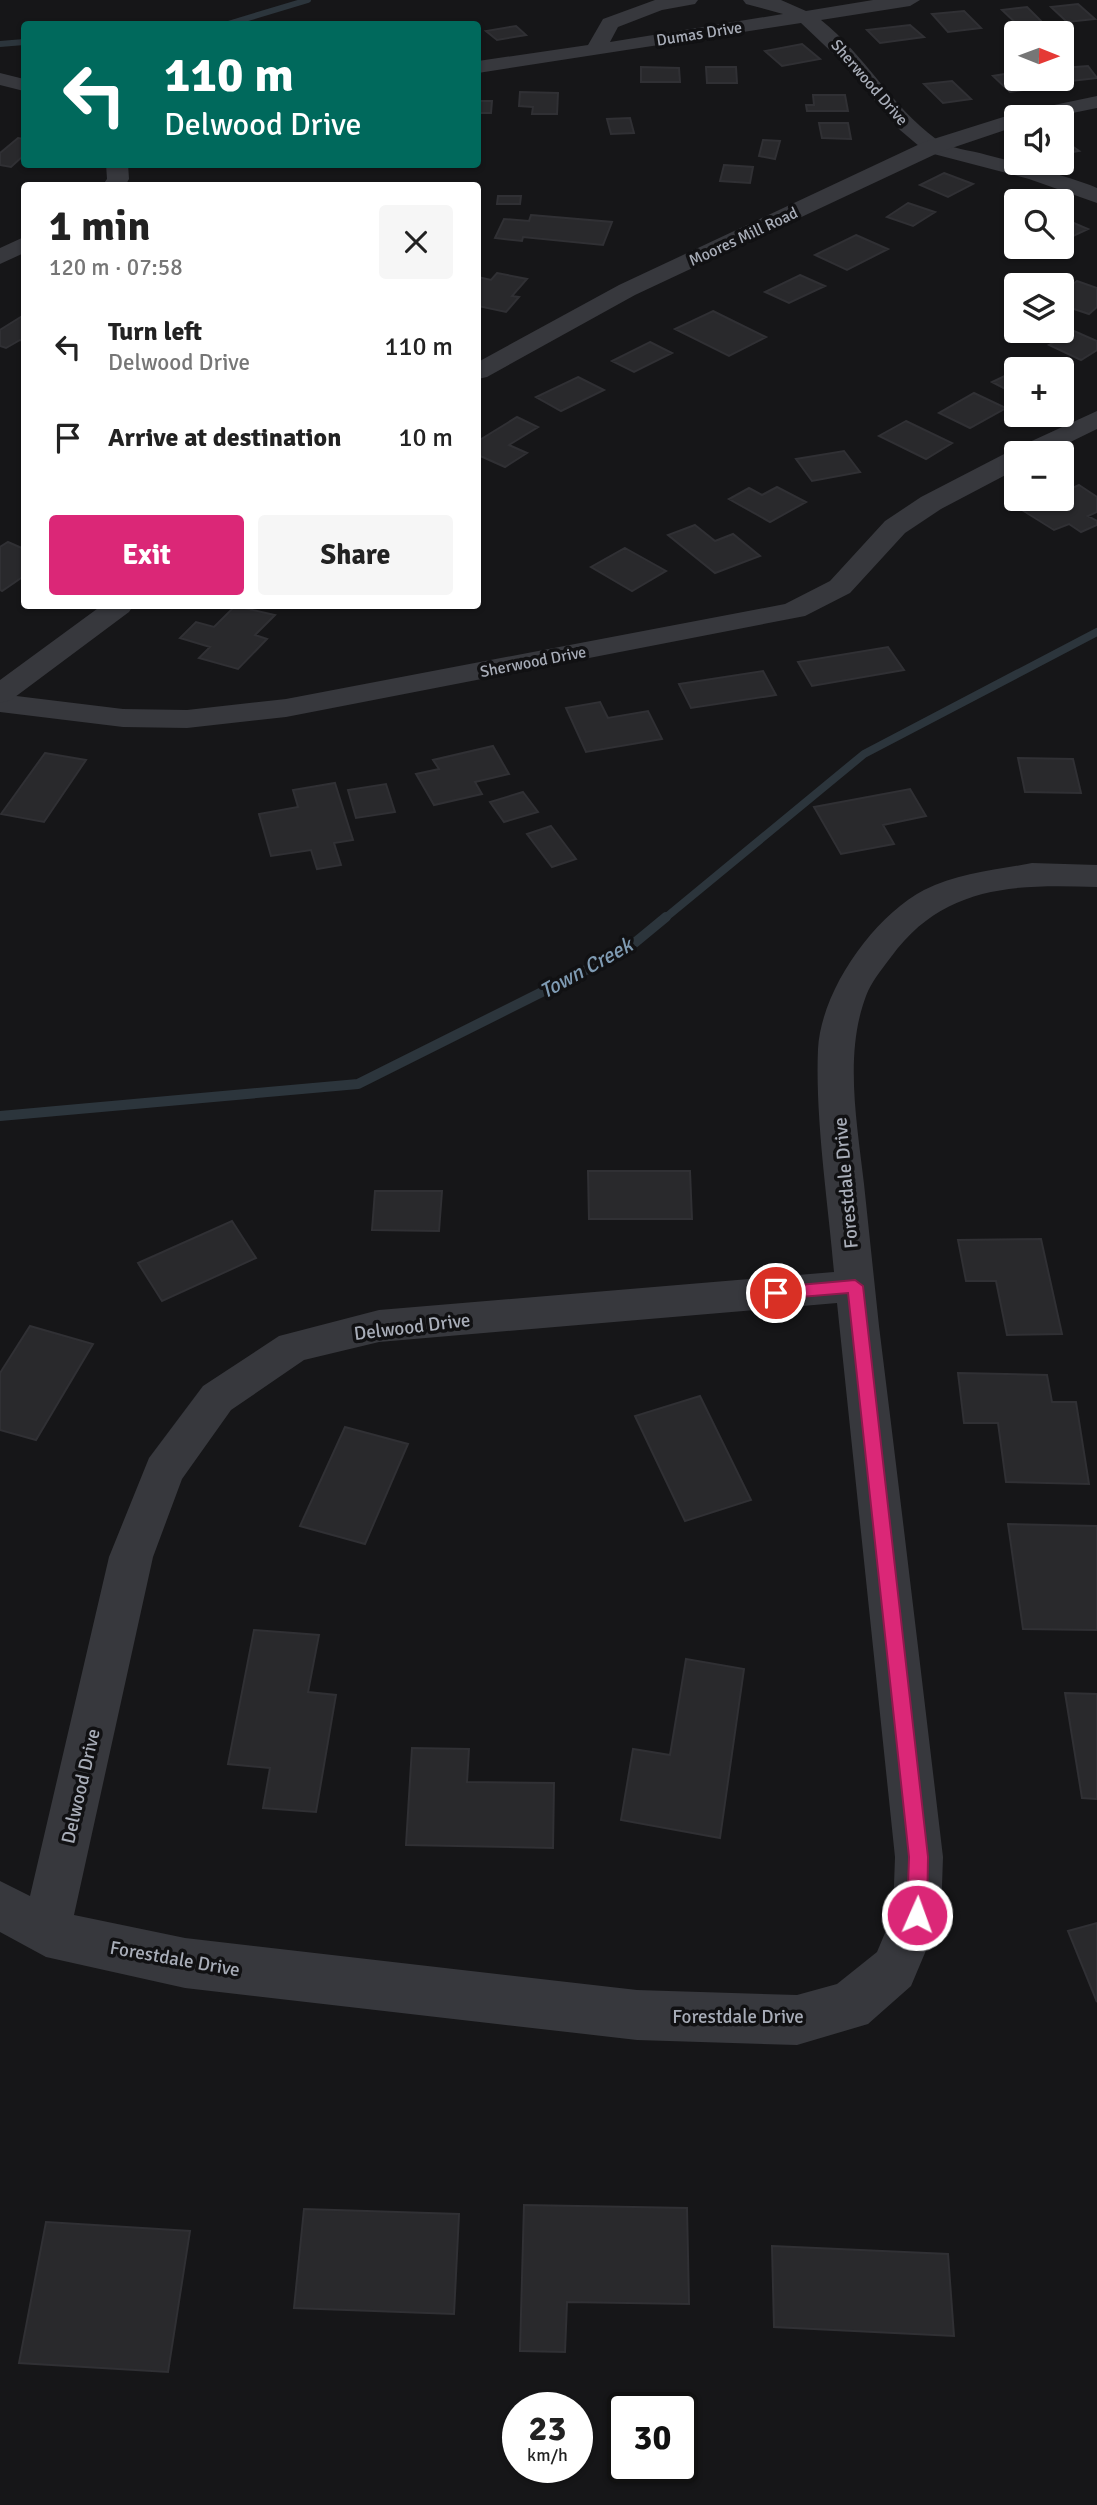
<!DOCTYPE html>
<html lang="en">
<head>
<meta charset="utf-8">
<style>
  body { margin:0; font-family:Signika,sans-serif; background:#f6f6f6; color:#222; height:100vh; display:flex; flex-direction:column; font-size:26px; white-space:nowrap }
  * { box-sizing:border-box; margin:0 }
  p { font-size:23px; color:#767676 }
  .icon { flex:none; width:38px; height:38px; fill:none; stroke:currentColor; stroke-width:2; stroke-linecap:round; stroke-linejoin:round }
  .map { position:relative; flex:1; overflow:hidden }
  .details { position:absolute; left:21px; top:182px; width:460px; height:427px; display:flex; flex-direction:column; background:#fff; border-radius:7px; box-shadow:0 2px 5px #0004 }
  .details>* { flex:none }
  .guide { position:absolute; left:21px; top:21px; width:460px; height:147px; border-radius:7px; box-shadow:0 2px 5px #0004; background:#00695c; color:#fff; overflow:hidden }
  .needle { width:46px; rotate:91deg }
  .fabs { position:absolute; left:1004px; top:21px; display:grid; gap:14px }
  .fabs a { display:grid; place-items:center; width:70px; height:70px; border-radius:7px; background:#fff; box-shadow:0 2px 5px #0004; font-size:35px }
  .speed { position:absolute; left:502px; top:2392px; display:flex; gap:14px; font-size:35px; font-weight:700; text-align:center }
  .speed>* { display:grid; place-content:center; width:91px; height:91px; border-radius:50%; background:#fff; box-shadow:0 2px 5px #0004; line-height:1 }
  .speed small { font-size:18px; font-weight:400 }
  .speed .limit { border:4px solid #111; border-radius:10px; background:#fff; color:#111 }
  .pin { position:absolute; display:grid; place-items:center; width:60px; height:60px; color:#fff; margin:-30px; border:4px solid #fff; border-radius:50%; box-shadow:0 2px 7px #0007 }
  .me { position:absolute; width:77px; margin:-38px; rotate:2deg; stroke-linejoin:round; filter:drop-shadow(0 0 5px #0008) }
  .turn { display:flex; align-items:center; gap:24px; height:147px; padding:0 28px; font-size:32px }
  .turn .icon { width:91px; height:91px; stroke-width:2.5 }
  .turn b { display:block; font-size:49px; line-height:60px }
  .round { display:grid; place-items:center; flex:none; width:74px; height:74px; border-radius:7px; background:#f6f6f6 }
  .overview { display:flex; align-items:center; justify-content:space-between; height:119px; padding:0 28px }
  h1 { font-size:42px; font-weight:700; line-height:52px }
  .primary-button { display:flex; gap:14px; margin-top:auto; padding:14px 28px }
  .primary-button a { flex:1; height:80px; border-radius:7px; background:#db2777; color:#fff; font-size:28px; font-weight:700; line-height:80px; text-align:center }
  .primary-button a+a { background:#f6f6f6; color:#222 }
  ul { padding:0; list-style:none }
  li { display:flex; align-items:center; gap:21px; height:91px; padding:0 28px }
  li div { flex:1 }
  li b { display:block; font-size:26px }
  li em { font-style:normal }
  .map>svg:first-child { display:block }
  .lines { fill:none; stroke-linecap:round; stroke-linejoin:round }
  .stream-far2 { stroke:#2c353c; stroke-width:6 }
  .stream-far1 { stroke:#2c353c; stroke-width:8 }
  .stream { stroke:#2c353c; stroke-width:10 }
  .building { fill:#29292c; stroke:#303034; stroke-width:2 }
  .minor { fill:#37383d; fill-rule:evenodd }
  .tertiary { fill:#37383d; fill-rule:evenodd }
  .route { fill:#db2777; stroke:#8e194d; stroke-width:2 }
  .labels { text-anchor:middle; stroke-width:7; stroke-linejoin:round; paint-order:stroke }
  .far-street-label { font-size:16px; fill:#a8adb8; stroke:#111113 }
  .street-label { font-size:19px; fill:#a8adb8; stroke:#111113 }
  .water-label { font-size:21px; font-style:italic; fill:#7f9bb3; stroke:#111113 }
</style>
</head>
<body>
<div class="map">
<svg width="1097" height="2505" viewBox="0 0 1097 2505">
  <rect width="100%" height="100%" fill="#161618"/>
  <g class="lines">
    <path class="stream-far2" d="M228 24 308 0
      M0 44 24 42"/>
    <path class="stream-far1" d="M664 919 864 754 1097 632"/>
    <path class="stream" d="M0 1116 358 1084 626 950 666 917"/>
  </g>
  <path class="building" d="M1078 4 1095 19 1067 22 1051 7Z
    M1027 7 1045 25 1020 27 1002 10Z
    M964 11 981 28 948 32 932 14Z
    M910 25 924 37 880 43 867 30Z
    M516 26 526 35 497 40 486 31Z
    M802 44 820 59 782 66 765 51Z
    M1088 66 1097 78 1071 81 1062 72V68Z
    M641 67 679 68 680 82H641Z
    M706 67H736L737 83H707Z
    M1017 72V79H1027L1037 88 1010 92 993 76Z
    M952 81 971 99 943 103 924 84Z
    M520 92 558 93 557 114H532L533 107 519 106Z
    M813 95H845L848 111H807L806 105H814Z
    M478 101H492L491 113H478Z
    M630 118 634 133 611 134 607 119Z
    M819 123H848L851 139 822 138Z
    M18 138 24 139V155L11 167 0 165V153Z
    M1062 139 1079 151 1062 154Z
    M763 140 780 141 775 159 759 156Z
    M724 165 753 167 750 183 720 181Z
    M944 173 973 184 948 197 920 185Z
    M498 196H521L520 204H497Z
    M908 203 935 212 913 226 887 217Z
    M531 215 612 222 603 245 523 237 522 241 495 238 504 219 529 221Z
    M1062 218 1088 229 1069 238 1062 235Z
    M856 235 888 249 847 270 815 255Z
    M497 273 527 279 512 296 519 297 506 312 478 306V277L491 280Z
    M800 275 825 286 789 303 765 292Z
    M1077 281 1097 288V307L1089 314 1062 305V293Z
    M713 311 766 337 729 356 675 329Z
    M24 315V341L20 340 6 348 0 346V330Z
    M1074 331 1097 341V350L1081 360 1049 345Z
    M650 342 672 353 634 372 612 361Z
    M1039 359 1059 369H1018Z
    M1017 370V395L992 382Z
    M578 377 604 390 561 411 536 397Z
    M974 393 1006 408 970 428 939 413Z
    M517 417 538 427 509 445 527 453 505 467 478 455V441Z
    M906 421 952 443 926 459 879 436Z
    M844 451 860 472 812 481 796 459Z
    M1079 485 1097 497V512L1088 516 1097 521V525L1081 532 1069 524 1054 530 1022 510 1048 499H1062V493Z
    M777 487 806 502 770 522 729 499 749 488 762 495Z
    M695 525 715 541 733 534 760 556 715 573 668 535Z
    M8 542 24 549V576L2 591 0 590V547Z
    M625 548 666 571 632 591 591 567Z
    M235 606 275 615 255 635 267 639 238 669 199 658 210 647 180 638 196 622 214 627Z
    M888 647 904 670 812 686 798 662Z
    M763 671 776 695 691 708 679 684Z
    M600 702 608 718 648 711 662 739 586 752 566 708Z
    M493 746 509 774 475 782 482 794 434 805 416 774 439 769 433 760Z
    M45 753 86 760 44 822 1 814Z
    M1018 758 1073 759 1081 793 1025 792Z
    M335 783 353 840 334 843 341 865 317 869 311 850 271 856 259 814 298 807 293 790Z
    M386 784 395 812 356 818 348 790Z
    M910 789 926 816 883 825 894 844 841 854 814 807Z
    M523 792 538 812 504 822 490 802Z
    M551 826 576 859 552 867 527 834Z
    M588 1171H690L692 1219H589Z
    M375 1191H442L439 1231 372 1230Z
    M232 1221 256 1258 162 1301 138 1263Z
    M1041 1239 1062 1334 1007 1335 996 1281H966L958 1240Z
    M30 1326 93 1344 36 1440 0 1430V1373Z
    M958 1373 1047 1375 1052 1402H1076L1089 1484 1006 1482 998 1423H964Z
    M700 1396 751 1500 685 1521 635 1416Z
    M345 1427 408 1444 365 1544 300 1526Z
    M1008 1524 1097 1526V1630L1023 1629Z
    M254 1630 319 1635 308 1692 336 1695 316 1812 263 1808 270 1768 228 1764Z
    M686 1659 744 1669 720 1838 621 1820 633 1749 670 1755Z
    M1065 1693 1097 1694V1799L1082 1798Z
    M412 1748 469 1749 467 1782 554 1783 553 1848 406 1845Z
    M1097 1923V2002L1068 1931Z
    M524 2205 687 2208 689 2304 567 2302 565 2352 520 2351Z
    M304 2209 459 2214 454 2314 294 2308Z
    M46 2222 190 2231 168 2372 19 2363Z
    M772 2246 948 2254 954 2336 774 2327Z"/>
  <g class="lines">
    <path class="minor" d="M698 0 695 4 662 10 618 27 610 42 783 14 746 4 743 0H781L806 11 873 0H920L910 6 821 20C865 55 891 106 936 139 950 149 971 150 987 155 1022 164 1056 173 1090 185L1097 188V203L1029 179 926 152 900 130 842 62 801 23 478 73V61L588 45 603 19 655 0Z
      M0 73 24 79V91L0 85Z
      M106 164H128L129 179 125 186H102L107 179Z
      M24 237V253L0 264V248Z
      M1097 411V429L1048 453H1017V469L941 509 905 533 850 593 805 616 286 717 187 728 123 727 0 712V694L123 709 187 710 286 699 785 604 830 581 885 521 921 497 1008 452Z
      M1032 863 1097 865V887C1015 884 943 885 891 957 882 969 871 982 866 996 844 1054 857 1123 864 1184 869 1231 874 1279 879 1326 901 1503 922 1680 943 1857L941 1915 911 1986 868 2024 797 2045 637 2040 185 1988 46 1957 0 1932V1881L30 1896 109 1557 149 1458 203 1386 279 1336 379 1310 834 1272C828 1202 815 1119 818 1049 821 991 873 917 924 890 957 873 996 870 1032 863ZM837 1303 895 1857 893 1914 877 1952 837 1984 797 1995 637 1990 185 1938 74 1915 153 1557 182 1479 231 1410 304 1360 379 1342Z"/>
    <path class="tertiary" d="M1097 96V108L1053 117H1017V126L940 152 635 295 487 377 478 379V362L619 285 924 142 1016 113Z
      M101 606H133L129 612 11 700 0 703V680Z"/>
  </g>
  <path class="route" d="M855 1280 863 1286 928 1857 927 1915 924 1922 917 1925 910 1922 907 1915 909 1857 848 1293 776 1299 768 1293 776 1287Z"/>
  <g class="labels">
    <g class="far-street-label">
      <text transform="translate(699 33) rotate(-9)" y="6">Dumas Drive</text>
      <text transform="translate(870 82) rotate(49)" y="6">Sherwood Drive</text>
      <text transform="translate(743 236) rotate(-25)" y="6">Moores Mill Road</text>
      <text transform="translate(533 661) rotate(-11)" y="6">Sherwood Drive</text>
    </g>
    <g class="street-label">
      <text transform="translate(845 1183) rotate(-95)" y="7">Forestdale Drive</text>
      <text transform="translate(412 1326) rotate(-7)" y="7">Delwood Drive</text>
      <text transform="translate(80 1786) rotate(-77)" y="7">Delwood Drive</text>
      <text transform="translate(175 1958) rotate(10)" y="7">Forestdale Drive</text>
      <text x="738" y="2023">Forestdale Drive</text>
    </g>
    <g class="water-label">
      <text transform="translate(586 968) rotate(-29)" y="7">Town Creek</text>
    </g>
  </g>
</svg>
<div class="fabs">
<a><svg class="needle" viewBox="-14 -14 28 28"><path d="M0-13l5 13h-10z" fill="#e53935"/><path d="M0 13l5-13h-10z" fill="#767676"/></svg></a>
<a><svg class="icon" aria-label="sound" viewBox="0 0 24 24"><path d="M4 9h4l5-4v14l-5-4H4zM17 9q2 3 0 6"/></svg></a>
<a><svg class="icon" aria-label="search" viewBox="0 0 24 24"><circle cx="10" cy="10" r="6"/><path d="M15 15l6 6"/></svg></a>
<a><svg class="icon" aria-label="layers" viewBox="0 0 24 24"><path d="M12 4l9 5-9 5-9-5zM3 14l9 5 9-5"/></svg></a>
<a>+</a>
<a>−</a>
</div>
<div class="speed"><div>23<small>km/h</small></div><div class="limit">30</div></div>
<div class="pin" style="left:776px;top:1293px;background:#d93025"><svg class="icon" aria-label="arrive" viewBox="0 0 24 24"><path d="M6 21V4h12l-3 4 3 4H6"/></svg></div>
<svg class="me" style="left:917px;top:1915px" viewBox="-20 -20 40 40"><circle r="17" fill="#db2777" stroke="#fff" stroke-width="3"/><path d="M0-11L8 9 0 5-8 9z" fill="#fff"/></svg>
<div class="guide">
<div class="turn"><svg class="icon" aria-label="left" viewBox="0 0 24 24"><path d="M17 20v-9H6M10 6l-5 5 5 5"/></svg><div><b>110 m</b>Delwood Drive</div></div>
</div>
<section class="details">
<div class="overview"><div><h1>1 min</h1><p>120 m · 07:58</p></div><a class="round"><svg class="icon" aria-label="close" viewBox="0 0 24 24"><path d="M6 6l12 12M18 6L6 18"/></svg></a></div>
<ul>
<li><svg class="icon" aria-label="left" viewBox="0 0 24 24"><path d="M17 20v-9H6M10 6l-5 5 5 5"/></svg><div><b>Turn left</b><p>Delwood Drive</p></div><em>110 m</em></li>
<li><svg class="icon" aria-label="arrive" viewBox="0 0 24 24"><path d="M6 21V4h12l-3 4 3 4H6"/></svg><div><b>Arrive at destination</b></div><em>10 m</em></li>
</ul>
<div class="primary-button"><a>Exit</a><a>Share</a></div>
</section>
</div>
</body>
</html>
